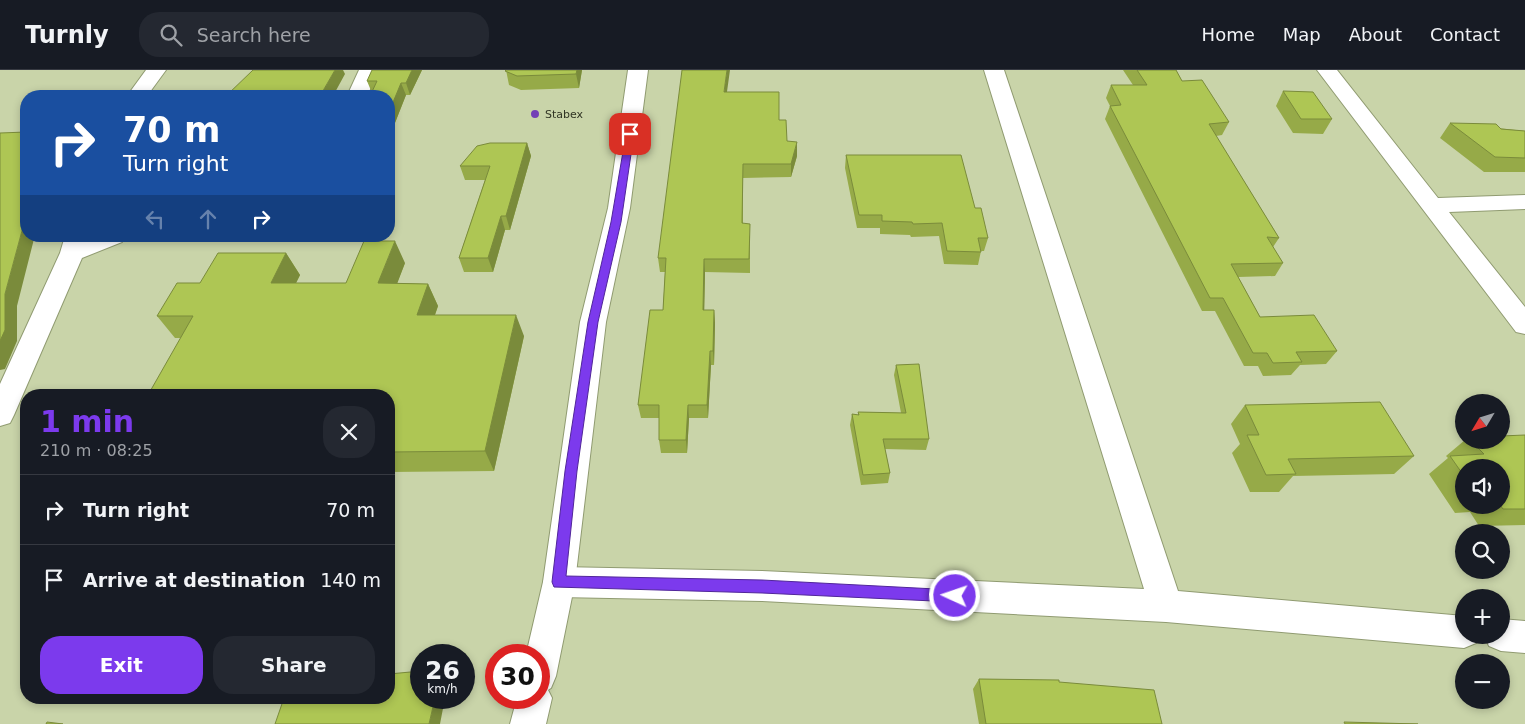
<!DOCTYPE html>
<html lang="en">
<head>
<meta charset="utf-8">
<style>
  body { margin:0; font-family:"DejaVu Sans",sans-serif; background:#242831; color:#f1f3f6; height:100vh; display:flex; flex-direction:column; font-size:19px; white-space:nowrap }
  * { box-sizing:border-box; margin:0 }
  p { font-size:16px; color:#9ea1a6 }
  .icon { flex:none; width:28px; height:28px; fill:none; stroke:currentColor; stroke-width:2; stroke-linecap:round; stroke-linejoin:round }
  .map { position:relative; flex:1; overflow:hidden }
  .details { position:absolute; left:20px; top:319px; width:375px; height:315px; display:flex; flex-direction:column; background:#171b24; border-radius:20px; box-shadow:0 2px 8px #0003 }
  .details>* { flex:none }
  .guide { position:absolute; left:20px; top:20px; width:375px; height:152px; border-radius:20px; box-shadow:0 2px 8px #0003; background:#1a4fa0; color:#fff; overflow:hidden }
  .needle { width:32px; rotate:232deg }
  .controls { position:absolute; left:1455px; top:324px; display:grid; gap:10px }
  .controls a { display:grid; place-items:center; width:55px; height:55px; border-radius:50%; background:#171b24; box-shadow:0 2px 8px #0003; font-size:25px }
  .speed { position:absolute; left:410px; top:574px; display:flex; gap:10px; font-size:25px; font-weight:700; text-align:center }
  .speed>* { display:grid; place-content:center; width:65px; height:65px; border-radius:50%; background:#171b24; box-shadow:0 2px 8px #0003; line-height:1 }
  .speed small { font-size:12px; font-weight:400 }
  .speed .limit { border:8px solid #d22; background:#fff; color:#111 }
  .pin { position:absolute; display:grid; place-items:center; width:42px; height:42px; color:#fff; margin:-21px; border-radius:10px; box-shadow:0 2px 8px #0006 }
  .me { position:absolute; width:55px; margin:-28px; rotate:273deg; stroke-linejoin:round; filter:drop-shadow(0 0 4px #0008) }
  .turn { display:flex; align-items:center; gap:18px; height:105px; padding:0 20px; font-size:22px }
  .turn .icon { width:65px; height:65px; stroke-width:2.5 }
  .turn b { display:block; font-size:35px; line-height:42px }
  .lanes { display:flex; align-items:center; height:48px; padding:0 20px; background:#0003; justify-content:center; gap:25px; direction:ltr }
  .lanes .off { opacity:.35 }
  .round { display:grid; place-items:center; flex:none; width:52px; height:52px; border-radius:20px; background:#242831 }
  .summary { display:flex; align-items:center; justify-content:space-between; height:85px; padding:0 20px }
  h1 { font-size:30px; font-weight:700; line-height:38px; color:#7c3aed }
  .cta { display:flex; gap:10px; margin-top:auto; padding:10px 20px }
  .cta a { flex:1; height:58px; border-radius:20px; background:#7c3aed; color:#fff; font-size:20px; font-weight:700; line-height:58px; text-align:center }
  .cta a+a { background:#242831; color:#f1f3f6 }
  ul { padding:0; list-style:none }
  li { display:flex; align-items:center; gap:15px; height:70px; padding:0 20px; border-top:1px solid #363941 }
  li div { flex:1 }
  li b { display:block; font-size:19px }
  li em { font-style:normal }
  header { display:flex; align-items:center; gap:30px; box-sizing:border-box; height:70px; padding:0 25px; background:#171b24; border-bottom:1px solid #363941 }
  header strong { font-size:24px }
  nav { display:flex; gap:28px; margin-inline-start:auto; font-size:18px }
  .search { width:350px; height:45px; background:#242831; display:flex; align-items:center; gap:12px; box-sizing:border-box; padding:0 18px; border-radius:20px; color:#9ea1a6; font-size:19px }
  .map>svg:first-child { display:block }
  .lines { fill:none; stroke-linecap:round; stroke-linejoin:round }
  .minor-casing { stroke:#909b71; stroke-width:2 }
  .major-casing { stroke:#909b71; stroke-width:2 }
  .minor { fill:#fff; fill-rule:evenodd }
  .major { fill:#fff; fill-rule:evenodd }
  .wall { fill:#96aa48; fill-rule:evenodd }
  .shaded-wall { fill:#7a8b3b }
  .building { fill:#aec654; stroke:#7a8b3b }
  .route { fill:#7c3aed; stroke:#51269a }
  .poi-dot { fill:#733fb6; stroke:#c9d4a9; stroke-width:2 }
  .labels { text-anchor:middle; stroke-width:5; stroke-linejoin:round; paint-order:stroke }
  .far-poi-label { font-size:11px; fill:#313524; stroke:#c9d4a9; text-anchor:start }
</style>
</head>
<body>
<header>
<strong>Turnly</strong>
<div class="search"><svg class="icon" aria-label="search" viewBox="0 0 24 24"><circle cx="10" cy="10" r="6"/><path d="M15 15l6 6"/></svg>Search here</div>
<nav><a>Home</a><a>Map</a><a>About</a><a>Contact</a></nav>
</header>
<div class="map">
<svg width="1525" height="654" viewBox="0 0 1525 654">
  <rect width="100%" height="100%" fill="#c9d4a9"/>
  <g class="lines">
    <g class="minor-casing">
      <path id="minor" d="M146 0H166L147 26H127Z
        M359 0H379L367 26H347Z
        M984 0H1004L1178 521 1464 546V565H1480L1476 573 1464 578 1166 552 762 531 559 527 548 523 543 512 548 501 559 497 762 501 1144 519Z
        M1317 0H1337L1438 128 1525 125V139L1449 142 1525 237V264L1516 262Z
        M65 166H126L122 172 82 188 14 345 10 353 0 356V314L60 183Z
        M1501 549 1525 551V583L1501 581 1489 576 1484 565H1501Z"/>
    </g>
    <g class="major-casing">
      <path id="major" d="M628 0H648L630 138 606 252 575 512 556 606 551 618 548 620 552 628 546 654H510L517 628H539V585H526L543 512 580 252 608 138Z"/>
    </g>
    <use href="#minor" class="minor"/>
    <use href="#major" class="major"/>
  </g>
  <path class="wall" d="M422 0 410 25H406L389 68V26L372 23 367 11Z
    M506 0H582L579 18 521 20 509 15Z
    M1123 0H1176L1182 11 1229 52 1222 65 1216 66 1279 168 1273 177 1283 193 1275 206 1238 207 1260 247 1337 281 1326 294 1300 295 1291 305 1263 306 1258 296H1244L1215 241H1202L1105 49 1110 36 1106 28 1111 15H1133Z
    M1283 21 1332 49 1323 64 1293 63 1276 36Z
    M727 22 779 50 787 71 797 86 791 107 743 108V153L750 167V203L705 202 704 240H714L715 253 714 295H711L708 348H689L687 383H661L659 370V348H641L638 335 663 240 665 202H660L658 188Z
    M1450 53 1525 61V102H1484L1440 68Z
    M527 73 531 86 510 160H505L493 202H464L459 188 485 110H465L460 96Z
    M846 85 975 138 988 168 984 181H981L978 195 944 194 939 166 911 167 910 165 880 164V158H857L845 98Z
    M286 183 300 205 296 213H346L405 193 397 213 428 214 438 236 435 245 524 266 494 401 389 402V325L181 268H175L157 246 200 213Z
    M896 295 929 369 926 380 885 379 890 403 888 413 861 415 850 355 852 344 858 345V342L901 343 894 305Z
    M1245 335 1414 386 1394 404 1293 406 1279 422H1250L1232 383 1240 374 1231 354Z
    M1525 365V455L1479 456 1470 442 1455 443 1429 404 1448 388 1446 386 1465 370H1501ZM1464 398H1501V435H1464Z
    M979 609 1059 612 1162 654H979L973 619Z"/>
  <path class="shaded-wall" d="M335 0H343L345 4 333 26H320Z
    M412 0H422L410 25 406 13Z
    M577 0H582L579 18 576 4Z
    M727 0H730L725 36 724 22Z
    M401 13 406 25 389 68V42Z
    M797 72V86L791 107V94Z
    M527 73 531 86 510 160 506 146Z
    M501 146 505 160 493 202 488 188Z
    M26 156V166H38V168L34 169 17 236V271L5 299 0 300V271L5 224 23 157Z
    M395 171 405 193 389 235 378 213Z
    M286 183 300 205 285 235 271 213Z
    M704 189 705 202 704 253 703 240Z
    M428 214 438 236 427 267 417 245Z
    M714 240 715 253 714 295 713 281Z
    M516 245 524 266 494 401 485 381Z
    M710 281 711 295 708 348 707 335Z
    M688 335 689 348 687 383 686 370Z
    M435 628H445L440 654H429Z"/>
  <path class="building" d="M253 0H335L320 26H226Z
    M372 0H412L406 13H401L389 42V26H370L377 11H367Z
    M506 0H577L576 4 517 6 505 1Z
    M682 0H727L724 22H779V50H786L787 71 797 72 791 94H743L742 153 750 154 749 189H704L703 240H714L713 281H710L707 335H688L686 370H659V335H638L650 240H663L666 188H658Z
    M1137 0H1176L1182 11 1202 10 1229 52 1209 54 1279 168 1267 167 1283 193 1231 194 1260 247 1314 245 1337 281 1296 282 1302 292 1273 293 1267 283H1253L1223 228H1210L1110 36 1121 35 1111 15H1147Z
    M1283 21 1313 22 1332 49H1301Z
    M1450 53 1496 54 1501 59 1525 61V88L1495 87Z
    M26 62V156L23 157 5 224V260L0 271V63Z
    M490 73H527L506 146H501L488 188H459L490 96H460L477 76Z
    M846 85H961L975 138H981L988 168H978L981 182 947 181 942 153 913 154 912 152 882 151V145H859Z
    M364 171H395L378 213 428 214 417 245H516L485 381 389 382V325H148L193 246H157L177 213H200L218 183H286L271 213H346Z
    M919 294 929 369H883L890 403 863 405 852 344 859 345 858 342 906 343 896 295Z
    M1380 332 1414 386 1288 389 1296 404 1266 405 1247 365H1259L1245 335Z
    M1525 365V439H1503L1500 435H1501V398H1464V406L1450 386 1484 384 1470 370H1501V366Z
    M421 601V628H435L429 654H275L284 628H389V604Z
    M979 609 1059 610V612L1154 620 1162 654H986Z
    M47 652 63 654H46Z
    M1344 652 1418 654H1345Z"/>
  <path class="route" d="M630 62 634 64 621 152 598 252 577 401 566 506 762 510 955 520 960 521 962 526 960 530 955 532 762 523 554 517 552 512 565 401 588 252 611 152 626 64Z"/>
  <circle class="poi-dot" cx="535" cy="44" r="5"/>
  <g class="labels">
    <g class="far-poi-label">
      <text x="545" y="48">Stabex</text>
    </g>
  </g>
</svg>
<div class="controls">
<a><svg class="needle" viewBox="-14 -14 28 28"><path d="M0-13l5 13h-10z" fill="#e53935"/><path d="M0 13l5-13h-10z" fill="#9ea1a6"/></svg></a>
<a><svg class="icon" aria-label="sound" viewBox="0 0 24 24"><path d="M4 9h4l5-4v14l-5-4H4zM17 9q2 3 0 6"/></svg></a>
<a><svg class="icon" aria-label="search" viewBox="0 0 24 24"><circle cx="10" cy="10" r="6"/><path d="M15 15l6 6"/></svg></a>
<a>+</a>
<a>−</a>
</div>
<div class="speed"><div>26<small>km/h</small></div><div class="limit">30</div></div>
<div class="pin" style="left:630px;top:64px;background:#d93025"><svg class="icon" aria-label="arrive" viewBox="0 0 24 24"><path d="M6 21V4h12l-3 4 3 4H6"/></svg></div>
<svg class="me" style="left:955px;top:526px" viewBox="-20 -20 40 40"><circle r="17" fill="#7c3aed" stroke="#fff" stroke-width="3"/><path d="M0-11L8 9 0 5-8 9z" fill="#fff"/></svg>
<div class="guide">
<div class="turn"><svg class="icon" aria-label="right" viewBox="0 0 24 24"><path d="M7 20v-9h11M14 6l5 5-5 5"/></svg><div><b>70 m</b>Turn right</div></div>
<div class="lanes"><svg class="icon off" aria-label="left" viewBox="0 0 24 24"><path d="M17 20v-9H6M10 6l-5 5 5 5"/></svg><svg class="icon off" aria-label="ahead" viewBox="0 0 24 24"><path d="M12 20V5M6 11l6-6 6 6"/></svg><svg class="icon" aria-label="right" viewBox="0 0 24 24"><path d="M7 20v-9h11M14 6l5 5-5 5"/></svg></div>
</div>
<section class="details">
<div class="summary"><div><h1>1 min</h1><p>210 m · 08:25</p></div><a class="round"><svg class="icon" aria-label="close" viewBox="0 0 24 24"><path d="M6 6l12 12M18 6L6 18"/></svg></a></div>
<ul>
<li><svg class="icon" aria-label="right" viewBox="0 0 24 24"><path d="M7 20v-9h11M14 6l5 5-5 5"/></svg><div><b>Turn right</b></div><em>70 m</em></li>
<li><svg class="icon" aria-label="arrive" viewBox="0 0 24 24"><path d="M6 21V4h12l-3 4 3 4H6"/></svg><div><b>Arrive at destination</b></div><em>140 m</em></li>
</ul>
<div class="cta"><a>Exit</a><a>Share</a></div>
</section>
</div>
</body>
</html>
